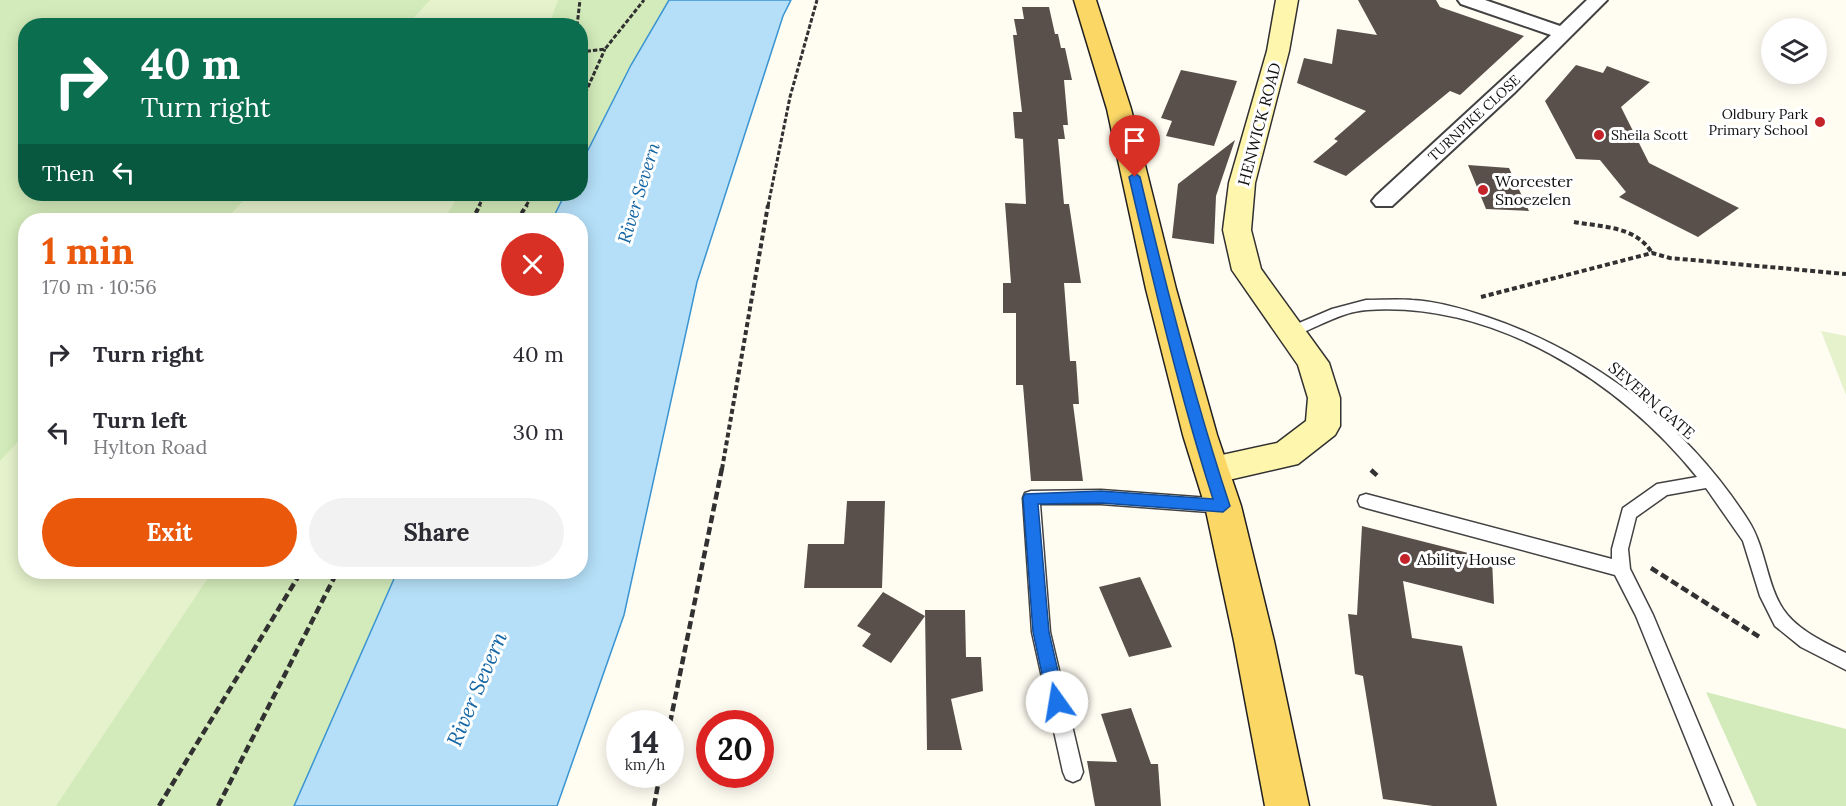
<!DOCTYPE html>
<html lang="en">
<head>
<meta charset="utf-8">
<style>
  body { margin:0; font-family:Lora,serif; background:#f2f2f3; color:#2b2b33; height:100vh; display:flex; flex-direction:column; font-size:22px; white-space:nowrap }
  * { box-sizing:border-box; margin:0 }
  p { font-size:20px; color:#7c7c81 }
  .icon { flex:none; width:33px; height:33px; fill:none; stroke:currentColor; stroke-width:2; stroke-linecap:round; stroke-linejoin:round }
  .map { position:relative; flex:1; overflow:hidden }
  .drawer { position:absolute; left:18px; top:213px; width:570px; height:366px; display:flex; flex-direction:column; background:#fff; border-radius:24px; box-shadow:0 3px 15px #0003 }
  .drawer>* { flex:none }
  .top-card { position:absolute; left:18px; top:18px; width:570px; height:183px; border-radius:24px; box-shadow:0 3px 15px #0003; background:#0b6e4f; color:#fff; overflow:hidden }
  .buttons { position:absolute; left:1761px; top:18px; display:grid; gap:12px }
  .buttons a { display:grid; place-items:center; width:66px; height:66px; border-radius:50%; background:#fff; box-shadow:0 3px 15px #0003; font-size:30px }
  .speed { position:absolute; left:606px; top:710px; display:flex; gap:12px; font-size:30px; font-weight:700; text-align:center }
  .speed>* { display:grid; place-content:center; width:78px; height:78px; border-radius:50%; background:#fff; box-shadow:0 3px 15px #0003; line-height:1 }
  .speed small { font-size:15px; font-weight:400 }
  .speed .limit { border:9px solid #d22; background:#fff; color:#111 }
  .pin { position:absolute; display:grid; place-items:center; width:51px; height:51px; color:#fff; margin:-62px -26px; border-radius:50% 50% 50% 0; rotate:-45deg; box-shadow:0 0 6px #0007 }
  .pin .icon { rotate:45deg }
  .me { position:absolute; width:66px; margin:-33px; rotate:347deg; stroke-linejoin:round; filter:drop-shadow(0 0 4px #0008) }
  .turn { display:flex; align-items:center; gap:21px; height:126px; padding:0 24px; font-size:27px }
  .turn .icon { width:78px; height:78px; stroke-width:2.5 }
  .turn b { display:block; font-size:42px; line-height:51px }
  .then { display:flex; align-items:center; height:57px; padding:0 24px; background:#0003; gap:12px; font-size:22px }
  .round { display:grid; place-items:center; flex:none; width:63px; height:63px; border-radius:32px; background:#f2f2f3 }
  .summary { display:flex; align-items:center; justify-content:space-between; height:102px; padding:0 24px }
  h1 { font-size:36px; font-weight:700; line-height:45px; color:#ea580c }
  .action { display:flex; gap:12px; margin-top:auto; padding:12px 24px }
  .action a { flex:1; height:69px; border-radius:36px; background:#ea580c; color:#fff; font-size:24px; font-weight:700; line-height:69px; text-align:center }
  .action a+a { background:#f2f2f3; color:#2b2b33 }
  ul { padding:0; list-style:none }
  li { display:flex; align-items:center; gap:18px; height:78px; padding:0 24px }
  li div { flex:1 }
  li b { display:block; font-size:22px }
  li em { font-style:normal }
  .map>svg:first-child { display:block }
  .green { fill:#d3ebba }
  .pitch { fill:#e5f2cc }
  .water { fill:#b5dff8; stroke:#3a94d1; stroke-width:1.5 }
  .building { fill:#59504b }
  .lines { fill:none; stroke-linecap:round; stroke-linejoin:round }
  .service-casing { stroke:#424242; stroke-width:3 }
  .minor-casing { stroke:#424242; stroke-width:4 }
  .secondary-casing { stroke:#313131; stroke-width:3 }
  .primary-casing { stroke:#202020; stroke-width:3 }
  .path-far2 { stroke:#313131; stroke-width:3; stroke-dasharray:4.5 2; stroke-linecap:butt }
  .path-far1 { stroke:#313131; stroke-width:4; stroke-dasharray:5 3; stroke-linecap:butt }
  .path { stroke:#313131; stroke-width:4.5; stroke-dasharray:8 4; stroke-linecap:butt }
  .service { fill:#fff; fill-rule:evenodd }
  .minor { fill:#fff; fill-rule:evenodd }
  .secondary { fill:#fff6ad; fill-rule:evenodd }
  .primary { fill:#fbd766; fill-rule:evenodd }
  .route { fill:#1a73e8; stroke:#114b97; stroke-width:1.5 }
  .poi-dot { fill:#c4232a; stroke:#fff; stroke-width:2 }
  .labels { text-anchor:middle; stroke-width:6; stroke-linejoin:round; paint-order:stroke }
  .far-poi-label { font-size:14px; fill:#0f0f0f; stroke:#fff; text-anchor:end }
  .far-street-label { font-size:14px; fill:#0f0f0f; stroke:#fff }
  .street-label { font-size:16px; fill:#0f0f0f; stroke:#fff }
  .poi-label { font-size:16px; fill:#0f0f0f; stroke:#fff; text-anchor:start }
  .water-label { font-size:18px; font-style:italic; fill:#1466a5; stroke:#fff }
  .near-water-label { font-size:21px; font-style:italic; fill:#1466a5; stroke:#fff }
</style>
</head>
<body>
<div class="map">
<svg width="1846" height="806" viewBox="0 0 1846 806">
  <rect width="100%" height="100%" fill="#fffcf2"/>
  <path class="green" d="M0 0H669L631 65 581 164 580 26H26V194H565L552 220H26V572H397L294 806H0Z
    M1706 692 1846 729V806H1757Z"/>
  <path class="pitch" d="M430 0H558L549 25H407Z
    M250 194H460L443 220H225Z
    M1821 331 1846 336V395Z
    M25 434 26 572H212L56 806H0V461Z"/>
  <path class="water" d="M669 0H791L783 16 697 282 624 615 557 806H294L397 572H580V220H552L565 194H580L581 164 631 65Z"/>
  <path class="building" d="M1358 0H1436L1440 7 1524 36 1460 95 1450 91 1346 176 1313 162 1338 141 1334 139 1366 111 1297 83 1304 58 1332 64 1337 29 1377 35Z
    M1022 7H1049L1055 34H1058L1061 48H1065L1072 80H1064L1068 125H1063L1065 139H1058L1064 204H1069L1081 283H1064L1070 361H1076L1079 404H1073L1083 481H1031L1023 385H1016V313H1003V283H1011L1005 203 1026 204 1023 139 1015 138 1013 112H1022L1013 35H1017L1014 19H1024Z
    M1576 65 1603 73 1607 66 1650 82 1621 107 1649 163 1739 208 1698 237 1619 197 1626 192 1600 160 1576 159 1545 101Z
    M1181 70 1237 81 1214 146 1166 136 1172 121 1161 118Z
    M1235 140 1216 196 1214 244 1172 238 1178 184Z
    M1468 165 1509 168 1529 211 1486 209Z
    M847 501H885L882 588H804L808 544H844Z
    M1362 526 1492 559 1494 604 1403 581 1412 638 1462 646 1497 806H1433L1383 799 1363 676 1355 674 1348 614 1357 615Z
    M1140 577 1172 647 1129 657 1099 587Z
    M883 592 925 616 891 663 862 646 871 634 857 626Z
    M925 610H965L966 657H981L983 691 951 699 962 750H927Z
    M1131 708 1151 764H1158L1161 806H1095L1087 761 1117 762 1101 714Z"/>
  <g class="lines">
    <g class="service-casing">
      <path id="service" d="M1366 300C1381 300 1397 299 1412 300 1437 301 1463 309 1487 317 1594 353 1687 425 1748 520 1766 548 1766 583 1783 609 1797 630 1824 642 1846 653V670L1801 647 1775 626 1760 596 1743 541 1706 488 1667 495 1636 517 1628 549 1630 569 1653 615 1733 806H1713L1636 616 1615 575 1366 508 1360 506 1358 501 1360 496 1366 494 1612 559V549L1623 508 1657 484 1697 477C1620 381 1494 301 1367 310 1339 312 1316 329 1290 337L1283 332 1285 329 1332 309Z
        M1101 490 1223 499 1229 501 1231 506 1229 511 1223 513 1101 504H1040L1050 632 1083 772 1080 779 1073 782 1066 779 1063 772 1032 632 1023 498 1025 493 1031 491Z"/>
    </g>
    <g class="minor-casing">
      <path id="minor" d="M1458 0H1485L1560 26 1587 0H1607L1514 93 1392 206H1376L1372 201 1376 196 1551 35 1461 4Z"/>
    </g>
    <g class="secondary-casing">
      <path id="secondary" d="M1276 0H1298L1289 51 1255 183 1251 230 1261 269 1329 363 1340 398V426L1335 435 1298 464 1211 484 1199 480 1194 470 1199 460 1277 443 1306 421 1308 398 1298 365 1232 270 1223 230 1229 183 1267 51Z"/>
    </g>
    <g class="primary-casing">
      <path id="primary" d="M1074 0H1096L1131 109 1176 289 1217 435 1241 506 1274 641 1309 806H1265L1234 641 1205 506 1183 435 1146 289 1107 109Z"/>
    </g>
    <path class="path-far2" d="M577 26 580 0
      M580 52 605 49 644 0
      M580 105 605 49
      M479 206 485 194
      M526 206 533 194
      M768 206 790 97 817 0"/>
    <path class="path-far1" d="M472 220 480 205
      M517 220 527 205
      M1574 222C1602 227 1636 226 1652 253
      M1481 297 1652 253 1670 258 1846 274
      M722 469 768 205"/>
    <path class="path" d="M1371 470 1380 478
      M1651 568 1761 638
      M670 723 722 468
      M159 806 301 572
      M218 806 337 572
      M654 806 660 774"/>
    <use href="#service" class="service"/>
    <use href="#minor" class="minor"/>
    <use href="#secondary" class="secondary"/>
    <use href="#primary" class="primary"/>
  </g>
  <path class="route" d="M1135 173 1140 177C1166 287 1194 398 1230 506L1223 512 1101 503 1038 504 1049 632 1065 702 1063 708 1057 710 1051 708 1048 702 1033 632 1023 498 1025 494 1101 491 1213 499C1179 393 1154 285 1129 177Z"/>
  <g class="poi-dot">
    <circle cx="1820" cy="122" r="6"/>
    <circle cx="1599" cy="135" r="6"/>
    <circle cx="1483" cy="190" r="6"/>
    <circle cx="1405" cy="559" r="6"/>
  </g>
  <g class="labels">
    <g class="far-poi-label">
      <text x="1808" y="119">Oldbury Park<tspan x="1808" dy="16">Primary School</tspan></text>
      <text x="1611" y="140" text-anchor="start">Sheila Scott</text>
    </g>
    <g class="far-street-label">
      <text transform="translate(1474 118) rotate(-43)" y="5">TURNPIKE CLOSE</text>
    </g>
    <g class="street-label">
      <text transform="translate(1259 124) rotate(-75)" y="6">HENWICK ROAD</text>
      <text transform="translate(1652 400) rotate(41)" y="6">SEVERN GATE</text>
    </g>
    <g class="poi-label">
      <text x="1495" y="187">Worcester<tspan x="1495" dy="18">Snoezelen</tspan></text>
      <text x="1417" y="565">Ability House</text>
    </g>
    <g class="water-label">
      <text transform="translate(639 193) rotate(-73)" y="6">River Severn</text>
    </g>
    <g class="near-water-label">
      <text transform="translate(477 689) rotate(-67)" y="7">River Severn</text>
    </g>
  </g>
</svg>
<div class="buttons">
<a><svg class="icon" aria-label="layers" viewBox="0 0 24 24"><path d="M12 4l9 5-9 5-9-5zM3 14l9 5 9-5"/></svg></a>
</div>
<div class="speed"><div>14<small>km/h</small></div><div class="limit">20</div></div>
<div class="pin" style="left:1135px;top:177px;background:#d93025"><svg class="icon" aria-label="arrive" viewBox="0 0 24 24"><path d="M6 21V4h12l-3 4 3 4H6"/></svg></div>
<svg class="me" style="left:1057px;top:702px" viewBox="-20 -20 40 40"><circle r="19" fill="#fff"/><path d="M0-13L10 11 0 6-10 11z" fill="#1a73e8"/></svg>
<div class="top-card">
<div class="turn"><svg class="icon" aria-label="right" viewBox="0 0 24 24"><path d="M7 20v-9h11M14 6l5 5-5 5"/></svg><div><b>40 m</b>Turn right</div></div>
<div class="then">Then<svg class="icon" aria-label="left" viewBox="0 0 24 24"><path d="M17 20v-9H6M10 6l-5 5 5 5"/></svg></div>
</div>
<section class="drawer">
<div class="summary"><div><h1>1 min</h1><p>170 m · 10:56</p></div><a class="round" style="background:#d93025;color:#fff"><svg class="icon" aria-label="close" viewBox="0 0 24 24"><path d="M6 6l12 12M18 6L6 18"/></svg></a></div>
<ul>
<li><svg class="icon" aria-label="right" viewBox="0 0 24 24"><path d="M7 20v-9h11M14 6l5 5-5 5"/></svg><div><b>Turn right</b></div><em>40 m</em></li>
<li><svg class="icon" aria-label="left" viewBox="0 0 24 24"><path d="M17 20v-9H6M10 6l-5 5 5 5"/></svg><div><b>Turn left</b><p>Hylton Road</p></div><em>30 m</em></li>
</ul>
<div class="action"><a>Exit</a><a>Share</a></div>
</section>
</div>
</body>
</html>
